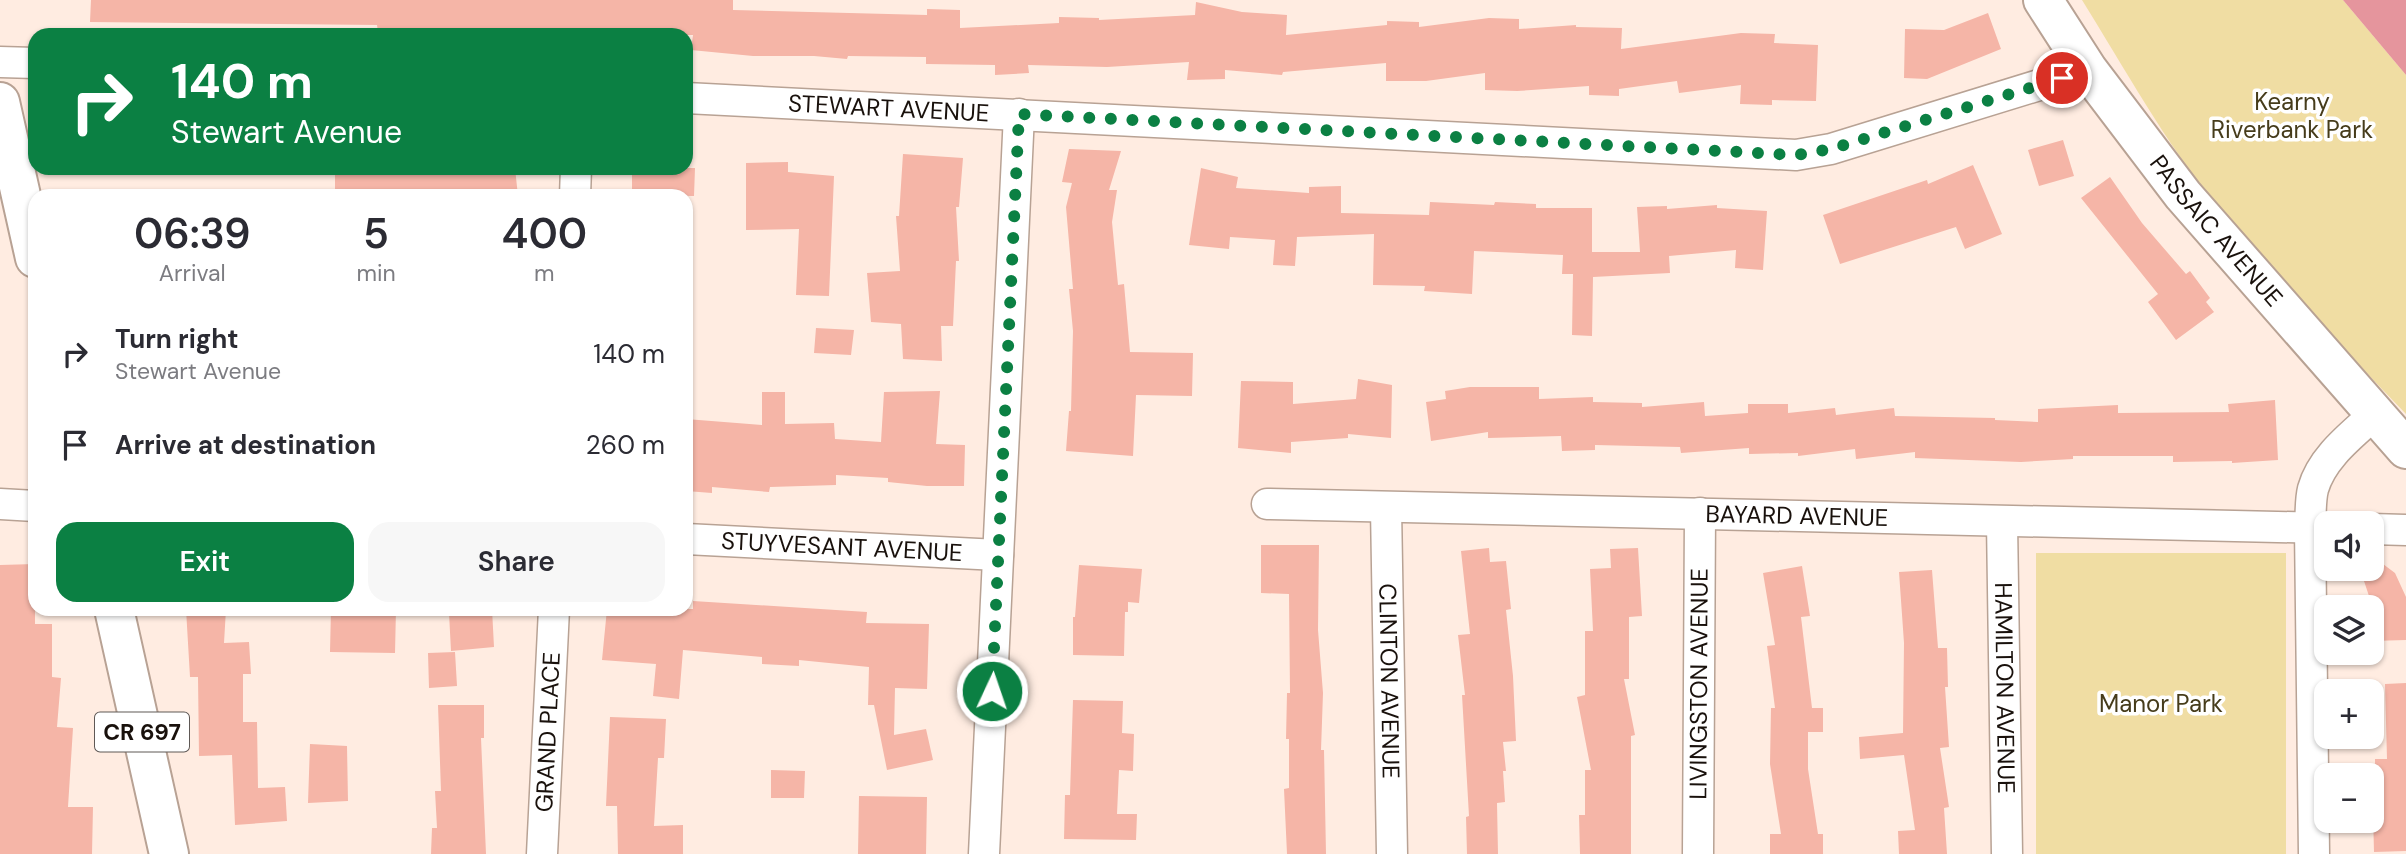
<!DOCTYPE html>
<html lang="en">
<head>
<meta charset="utf-8">
<style>
  body { margin:0; font-family:"DM Sans",sans-serif; background:#f7f7f7; color:#2b2b33; height:100vh; display:flex; flex-direction:column; font-size:26px; white-space:nowrap }
  * { box-sizing:border-box; margin:0 }
  p { font-size:23px; color:#7c7c81 }
  .icon { flex:none; width:38px; height:38px; fill:none; stroke:currentColor; stroke-width:2; stroke-linecap:round; stroke-linejoin:round }
  .map { position:relative; flex:1; overflow:hidden }
  .side { position:absolute; left:28px; top:189px; width:665px; height:427px; display:flex; flex-direction:column; background:#fff; border-radius:21px; box-shadow:0 2px 5px #0004 }
  .side>* { flex:none }
  .top-card { position:absolute; left:28px; top:28px; width:665px; height:147px; border-radius:21px; box-shadow:0 2px 5px #0004; background:#0b8043; color:#fff; overflow:hidden }
  .fabs { position:absolute; left:2314px; top:511px; display:grid; gap:14px }
  .fabs a { display:grid; place-items:center; width:70px; height:70px; border-radius:14px; background:#fff; box-shadow:0 2px 5px #0004; font-size:35px }
  .pin { position:absolute; display:grid; place-items:center; width:60px; height:60px; color:#fff; margin:-30px; border:4px solid #fff; border-radius:50%; box-shadow:0 2px 7px #0007 }
  .me { position:absolute; width:77px; margin:-38px; rotate:3deg; stroke-linejoin:round; filter:drop-shadow(0 0 5px #0008) }
  .turn { display:flex; align-items:center; gap:24px; height:147px; padding:0 28px; font-size:32px }
  .turn .icon { width:91px; height:91px; stroke-width:2.5 }
  .turn b { display:block; font-size:49px; line-height:60px }
  .eta { display:flex; justify-content:space-evenly; align-items:center; height:119px; text-align:center }
  .eta b { font-size:42px; font-weight:600; line-height:49px }
  .action { display:flex; gap:14px; margin-top:auto; padding:14px 28px }
  .action a { flex:1; height:80px; border-radius:21px; background:#0b8043; color:#fff; font-size:28px; font-weight:600; line-height:80px; text-align:center }
  .action a+a { background:#f7f7f7; color:#2b2b33 }
  ul { padding:0; list-style:none }
  li { display:flex; align-items:center; gap:21px; height:91px; padding:0 28px }
  li div { flex:1 }
  li b { display:block; font-size:26px }
  li em { font-style:normal }
  .map>svg:first-child { display:block }
  .green { fill:#f0dda3 }
  .water { fill:#e5959d }
  .building { fill:#f5b5a7 }
  .lines { fill:none; stroke-linecap:round; stroke-linejoin:round }
  .minor-casing { stroke:#b8a294; stroke-width:33 }
  .secondary-casing { stroke:#b8a294; stroke-width:42 }
  .primary-casing { stroke:#b8a294; stroke-width:42 }
  .minor { stroke:#fff; stroke-width:30 }
  .secondary { stroke:#fff; stroke-width:38 }
  .primary { stroke:#fff; stroke-width:38 }
  .route { stroke:#0b8043; stroke-width:12; stroke-dasharray:0 21.6 }
  .labels { text-anchor:middle; stroke-width:7; stroke-linejoin:round; paint-order:stroke }
  .shield { fill:#fff; stroke:#5e5855; stroke-width:2 }
  .shield-label { font-size:23px; font-weight:bold; fill:#19110c }
  .park-label { font-size:24px; fill:#463c1b; stroke:#fff }
  .street-label { font-size:24px; fill:#19110c; stroke:#fff }
</style>
</head>
<body>
<div class="map">
<svg width="2406" height="854" viewBox="0 0 2406 854">
  <rect width="100%" height="100%" fill="#ffece1"/>
  <path class="green" d="M2082 0H2343L2406 75V414C2341 347 2276 278 2216 205 2165 142 2125 69 2082 0Z
    M2036 553H2286V854H2036Z"/>
  <path class="water" d="M2343 0H2406V75Z"/>
  <path class="building" d="M91 0H733V10L927 15V9L960 10V28L1059 23V17L1099 18V20L1195 15 1196 2 1242 12 1287 15 1286 35 1387 25V21L1419 22V27L1489 18 1519 19V29L1576 25V27L1622 28 1621 49 1741 33 1775 34 1774 43 1818 45 1816 101 1772 100V105L1740 104 1741 85 1679 93 1677 81 1619 89V96L1589 95V86L1517 91 1485 90V73L1426 81H1386V63L1283 72 1282 75 1225 70V79L1187 80 1189 62 1107 67 1028 65 1029 73 995 75V65L926 64V57L848 56 847 59 814 56H753L691 50 693 35H433L434 29 378 32 377 25 90 22Z
    M1988 13 2001 49 1927 79 1904 78 1905 29 1944 30Z
    M2063 140 2074 176 2039 186 2028 150Z
    M1069 149 1121 151 1109 190H1117L1112 222 1118 285 1124 284 1130 352 1193 353 1192 396 1136 395 1133 456 1066 451 1069 411H1071L1073 331 1069 289H1073L1066 207 1072 183 1062 182Z
    M903 154 963 158 959 207H956L959 261H956L953 326H941L942 361 903 359 901 324 871 322 867 273 900 271 896 216H899Z
    M788 162V172L834 176 829 296 796 295 799 229 746 230V163Z
    M1973 165 2002 234 1965 249 1956 227 1840 264 1823 215 1927 180 1928 184Z
    M335 168H515L518 196 410 195V189H363V196H335Z
    M632 168H695L694 196 632 195Z
    M1201 168 1238 177 1236 188 1309 193V187L1341 186V213L1429 215 1430 202 1494 205 1495 202 1536 204V208H1592V252H1640L1637 207 1667 206V209L1717 205V208L1767 211 1763 270 1735 268 1736 250 1669 256 1670 273 1593 277 1592 336 1572 335 1573 274H1562L1563 255 1474 251 1472 294 1424 291 1425 286 1373 285 1374 234 1297 237 1295 266 1273 265 1275 240 1230 237 1229 249 1189 245Z
    M2110 177 2142 223 2186 274 2190 271 2210 298 2206 302 2214 312 2176 340 2148 302 2158 294 2081 198Z
    M816 328 854 330 851 355 814 353Z
    M1358 379 1392 385 1391 438 1348 434V438L1291 442V453L1238 448 1241 381 1293 382V404L1356 399Z
    M1470 387H1539V399L1593 397V402L1642 403V407L1704 402 1705 416 1748 413V404H1788V413L1835 408 1836 415 1894 408 1895 416 1995 418V420L2038 422V409L2118 405V413L2229 412 2228 404 2275 400 2278 460 2232 463V461L2173 462V456H2073V459L2021 462 1915 458V452L1856 459 1855 449 1798 456V453L1749 454V448L1681 453 1680 447 1595 445V450L1562 451 1561 436 1488 438V432L1431 441 1426 402 1446 399 1445 391Z
    M940 391 936 444 965 445 964 486H927L888 482V478L836 475V485L770 487 769 492 712 487V493L686 491V419L762 425V392H785V424L834 423 835 439 881 442 884 392Z
    M1261 545H1319L1318 630 1323 693 1321 750H1324L1326 854H1287L1284 789 1289 788V739H1286L1287 693H1290L1289 594 1261 593Z
    M1489 548 1490 562 1506 561 1511 609 1506 610 1513 676 1516 741 1503 742 1506 771H1503L1505 802 1497 803 1498 854H1467L1466 817 1469 816 1462 695H1465L1458 635 1470 634 1461 551Z
    M1638 548 1642 616 1629 617V679H1624L1635 735 1631 736V854H1580L1579 815H1585V770H1591L1577 697 1585 695V631H1593L1590 569 1611 568 1610 549Z
    M35 564V624H52V677L61 678 57 727 73 728 68 807H93L92 854H0V565Z
    M2383 564 2395 573 2406 597V640L2371 641 2372 605 2364 581 2370 569Z
    M1079 565 1142 569 1139 603 1128 602V612H1125L1124 656 1073 655V617H1075Z
    M1802 566 1810 616 1801 617 1812 708H1823V732H1808V769L1818 834H1823V854H1770V834H1781L1770 764 1771 708H1775L1767 646 1775 645 1763 573Z
    M1932 570 1938 648H1947L1948 687H1945L1949 747 1940 748 1949 807 1944 808 1947 854H1899L1898 831 1915 830 1904 755 1860 759 1859 737 1903 733 1904 643 1899 572Z
    M693 601 867 612 866 623 929 624 927 689 895 688 894 735 926 729 933 760 887 770 874 705H868L869 667 799 660V666L762 664V657L683 650 679 699 653 696 656 664 602 660 607 609H693Z
    M186 609H226L224 643 249 642 251 674H243V722H257L258 788 285 787 287 821 235 825 232 755 199 756 198 677H190Z
    M331 609H396L395 653 330 652Z
    M459 609H492L494 647 451 651 449 613 459 612Z
    M455 652 457 686 429 688 428 653Z
    M2406 683V851L2374 852 2373 814H2376L2375 759H2387L2385 684Z
    M1073 700 1123 701 1122 733 1134 734 1133 771 1119 770 1117 814H1137L1136 840 1064 839 1065 795H1070Z
    M438 705H484V738H481L486 854H431L432 828H437L435 791H441Z
    M610 717 666 719 664 758H658L654 826 683 825V854H618L617 806H606Z
    M310 744 347 746 348 801 308 803Z
    M771 770 805 771 804 798H771Z
    M859 796 927 797 926 854H858Z"/>
  <g class="lines">
    <g class="minor-casing">
      <g id="minor">
        <path d="M0 62 35 63"/>
        <path id="s1" d="M686 98 1796 155 1831 149 2088 70"/>
        <path d="M575 196 576 168"/>
        <path d="M0 504 35 506"/>
        <path id="s2" d="M1267 504 2326 528"/>
        <path id="s3" d="M1386 508 1392 854"/>
        <path id="s4" d="M2002 522 2007 854"/>
        <path d="M2371 529 2406 530"/>
        <path id="s5" d="M686 539 998 555"/>
        <path id="s6" d="M542 854 554 609"/>
        <path d="M984 854 1019 114"/>
        <path id="s7" d="M1698 854 1700 513"/>
        <path d="M2314 854 2310 528C2311 515 2310 501 2313 489 2322 457 2352 435 2376 413"/>
      </g>
    </g>
    <g class="secondary-casing">
      <g id="secondary">
        <path id="s8" d="M2043 0 2088 70 2183 195 2406 449"/>
      </g>
    </g>
    <g class="primary-casing">
      <path id="primary" d="M0 102 35 258
        M114 609 169 854"/>
    </g>
    <use href="#minor" class="minor"/>
    <use href="#secondary" class="secondary"/>
    <use href="#primary" class="primary"/>
  </g>
  <g class="lines">
    <path class="route" d="M992 691 1019 114 1796 155 1831 149 2062 78"/>
  </g>
  <g class="labels">
    <rect class="shield" x="95" y="712.5" width="94" height="39" rx="5"/>
    <g class="shield-label">
      <text x="142" y="740">CR 697</text>
    </g>
    <g class="park-label">
      <text x="2292" y="110">Kearny<tspan x="2292" dy="28">Riverbank Park</tspan></text>
      <text x="2161" y="712">Manor Park</text>
    </g>
    <g class="street-label">
      <text dy="8" stroke="none"><textPath href="#s1" startOffset="203">STEWART AVENUE</textPath></text>
      <text dy="8" stroke="none"><textPath href="#s8" startOffset="289">PASSAIC AVENUE</textPath></text>
      <text dy="8" stroke="none"><textPath href="#s2" startOffset="530">BAYARD AVENUE</textPath></text>
      <text dy="8" stroke="none"><textPath href="#s5" startOffset="156">STUYVESANT AVENUE</textPath></text>
      <text dy="8" stroke="none"><textPath href="#s3" startOffset="173">CLINTON AVENUE</textPath></text>
      <text dy="8" stroke="none"><textPath href="#s7" startOffset="170">LIVINGSTON AVENUE</textPath></text>
      <text dy="8" stroke="none"><textPath href="#s4" startOffset="166">HAMILTON AVENUE</textPath></text>
      <text dy="8" stroke="none"><textPath href="#s6" startOffset="122">GRAND PLACE</textPath></text>
    </g>
  </g>
</svg>
<div class="fabs">
<a><svg class="icon" aria-label="sound" viewBox="0 0 24 24"><path d="M4 9h4l5-4v14l-5-4H4zM17 9q2 3 0 6"/></svg></a>
<a><svg class="icon" aria-label="layers" viewBox="0 0 24 24"><path d="M12 4l9 5-9 5-9-5zM3 14l9 5 9-5"/></svg></a>
<a>+</a>
<a>−</a>
</div>
<div class="pin" style="left:2062px;top:78px;background:#d93025"><svg class="icon" aria-label="arrive" viewBox="0 0 24 24"><path d="M6 21V4h12l-3 4 3 4H6"/></svg></div>
<svg class="me" style="left:992px;top:691px" viewBox="-20 -20 40 40"><circle r="17" fill="#0b8043" stroke="#fff" stroke-width="3"/><path d="M0-11L8 9 0 5-8 9z" fill="#fff"/></svg>
<div class="top-card">
<div class="turn"><svg class="icon" aria-label="right" viewBox="0 0 24 24"><path d="M7 20v-9h11M14 6l5 5-5 5"/></svg><div><b>140 m</b>Stewart Avenue</div></div>
</div>
<section class="side">
<div class="eta">
<div><b>06:39</b><p>Arrival</p></div>
<div><b>5</b><p>min</p></div>
<div><b>400</b><p>m</p></div>
</div>
<ul>
<li><svg class="icon" aria-label="right" viewBox="0 0 24 24"><path d="M7 20v-9h11M14 6l5 5-5 5"/></svg><div><b>Turn right</b><p>Stewart Avenue</p></div><em>140 m</em></li>
<li><svg class="icon" aria-label="arrive" viewBox="0 0 24 24"><path d="M6 21V4h12l-3 4 3 4H6"/></svg><div><b>Arrive at destination</b></div><em>260 m</em></li>
</ul>
<div class="action"><a>Exit</a><a>Share</a></div>
</section>
</div>
</body>
</html>
